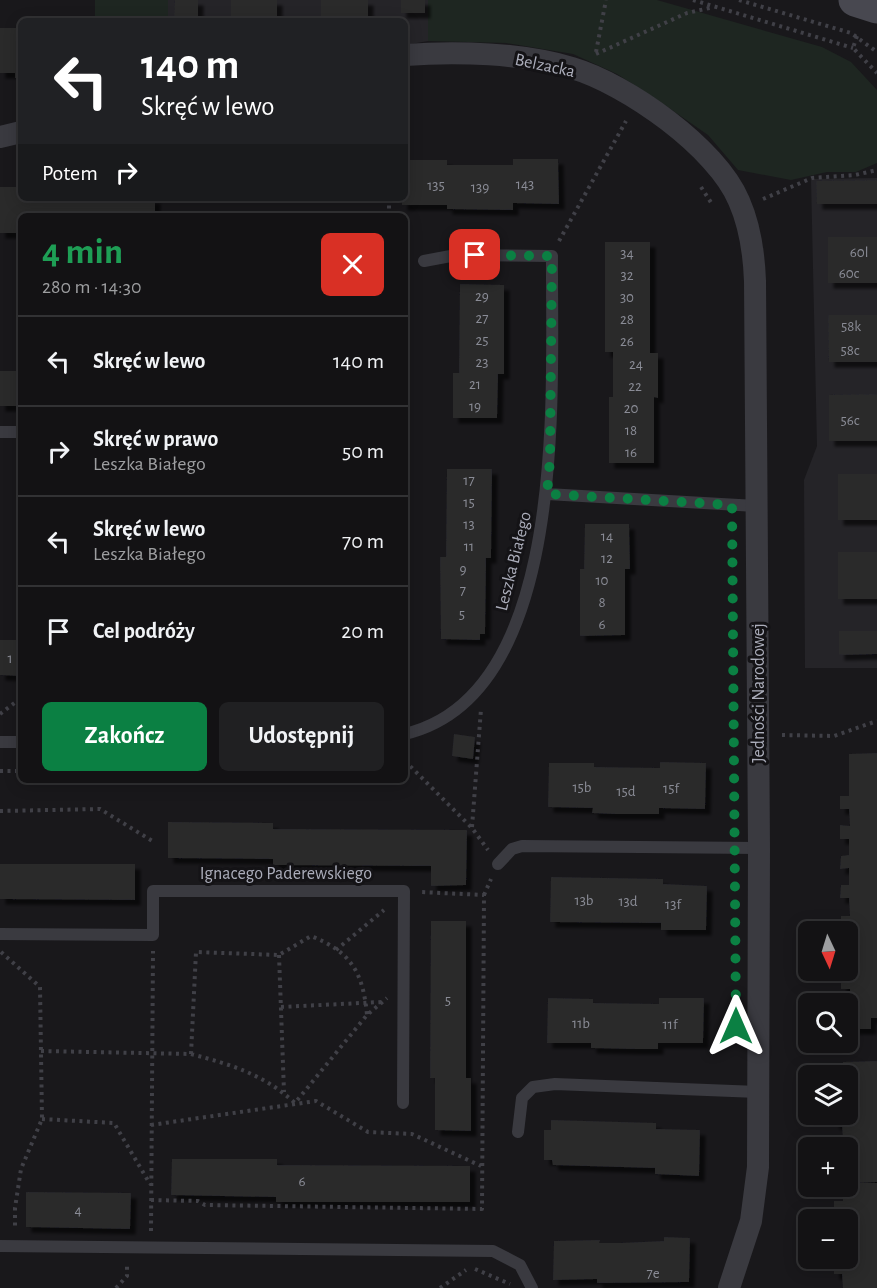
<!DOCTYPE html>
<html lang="pl">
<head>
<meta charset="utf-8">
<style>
  body { margin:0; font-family:"Alegreya Sans",sans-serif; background:#202022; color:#f1f3f6; height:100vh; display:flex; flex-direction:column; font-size:22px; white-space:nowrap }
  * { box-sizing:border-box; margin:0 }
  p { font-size:20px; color:#9d9ea0 }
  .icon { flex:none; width:33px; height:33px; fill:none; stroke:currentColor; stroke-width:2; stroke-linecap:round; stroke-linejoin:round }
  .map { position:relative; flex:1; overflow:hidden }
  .sheet { position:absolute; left:18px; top:213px; width:390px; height:570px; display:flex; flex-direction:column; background:#131214; border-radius:9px; box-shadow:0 3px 15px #0003,0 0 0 2px #323234 }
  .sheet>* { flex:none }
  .top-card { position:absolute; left:18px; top:18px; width:390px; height:183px; border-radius:9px; box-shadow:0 3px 15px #0003,0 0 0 2px #323234; background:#202124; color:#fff; overflow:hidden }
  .needle { width:39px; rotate:176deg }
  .controls { position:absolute; left:798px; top:921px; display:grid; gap:12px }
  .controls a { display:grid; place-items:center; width:60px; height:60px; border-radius:9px; background:#131214; box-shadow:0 3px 15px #0003,0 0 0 2px #323234; font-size:30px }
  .pin { position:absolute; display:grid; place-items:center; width:51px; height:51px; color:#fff; margin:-26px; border-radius:12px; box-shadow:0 3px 9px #0006 }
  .me { position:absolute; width:66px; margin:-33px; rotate:0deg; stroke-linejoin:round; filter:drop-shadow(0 0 4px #0008) }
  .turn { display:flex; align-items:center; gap:21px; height:126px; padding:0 24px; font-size:27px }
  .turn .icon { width:78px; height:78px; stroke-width:2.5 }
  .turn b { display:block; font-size:42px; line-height:51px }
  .then { display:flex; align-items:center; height:57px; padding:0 24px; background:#0003; gap:12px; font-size:22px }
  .round { display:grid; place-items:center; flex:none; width:63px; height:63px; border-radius:9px; background:#202022 }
  .summary { display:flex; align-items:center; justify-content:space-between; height:102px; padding:0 24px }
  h1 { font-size:36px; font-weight:600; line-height:45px; color:#1e9e55 }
  .button { display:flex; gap:12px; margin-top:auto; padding:12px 24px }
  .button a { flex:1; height:69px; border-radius:9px; background:#0b8043; color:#fff; font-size:24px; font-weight:600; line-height:69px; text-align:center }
  .button a+a { background:#202022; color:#f1f3f6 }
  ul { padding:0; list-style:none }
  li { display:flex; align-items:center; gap:18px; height:90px; padding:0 24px; border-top:2px solid #323234 }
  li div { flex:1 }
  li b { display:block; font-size:22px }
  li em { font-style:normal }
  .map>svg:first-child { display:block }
  .built { fill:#252428 }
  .green { fill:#1e2621 }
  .building { fill:#29292c; filter:url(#shadow) }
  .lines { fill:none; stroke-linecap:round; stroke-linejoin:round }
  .path { stroke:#404047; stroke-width:4; stroke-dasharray:3 4.5; stroke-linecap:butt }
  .service { stroke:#3a3a40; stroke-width:12 }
  .minor { stroke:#3a3a40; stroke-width:22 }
  .secondary { stroke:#484850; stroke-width:33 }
  .route { stroke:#0b8043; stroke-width:10; stroke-dasharray:0 18 }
  .labels { text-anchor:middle; stroke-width:6; stroke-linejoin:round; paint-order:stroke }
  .number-label { font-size:15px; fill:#8a8c96 }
  .street-label { font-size:18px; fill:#abadba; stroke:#141316 }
</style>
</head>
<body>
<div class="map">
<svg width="877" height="1288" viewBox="0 0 877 1288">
  <defs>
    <filter id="shadow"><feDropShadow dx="5.5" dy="5.5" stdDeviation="1.5" flood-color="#0009"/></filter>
  </defs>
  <rect width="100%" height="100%" fill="#19181b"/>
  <path class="built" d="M168 0H428V41L405 45V21H168Z
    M877 178V668H805L804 480 817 446 811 179Z"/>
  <path class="green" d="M95 0H168V21H95Z
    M428 0H657L822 47 851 62 877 90V163L856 172H827L791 180 738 170 708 135 656 99 617 74 573 54 506 43 428 41Z"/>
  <path class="building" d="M175 0H198V21H174Z
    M231 0H277V21H231Z
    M321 0H368V21H321Z
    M401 0H425V13H401Z
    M0 28H16V32H21V78H15V73H0Z
    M513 159H558L559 204 513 203V210L447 209V205H402V198H405V160H447V165H513Z
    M877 180V204H817L816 181Z
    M0 187H21V198H155V216H21V233H0Z
    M828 237H877V283H828Z
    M605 242H650V353H658V398L654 397V463H609V397H613V352H605Z
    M460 284 504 285V374H498L497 418H453V373H459Z
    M828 315H877V362H829Z
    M0 371H21V406H0Z
    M877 394V441H829V395Z
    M447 469H492L491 558H486L485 634H480V640L441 639 440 557H446Z
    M838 474H877V520H838Z
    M585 524H629L630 569H625V635L580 636V569H584Z
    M838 552H877V599H838Z
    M839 631H877V654L839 655Z
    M0 640H21V676L0 675Z
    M454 734 475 737 473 759 452 756Z
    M877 753V1018H871V1029H848L850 989H841V976H850V959H848L850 930 841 929V916H850L849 898H840L841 885H849V868L840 869 841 856 849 855V839H840V825L850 826 849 809H840V796H849V754Z
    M660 762 706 763 705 809 659 808V814H615L592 813 593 808 548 807 549 763H594V767L660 768Z
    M168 822 273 823V829L467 830 466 885 431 886V866L273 865V859L168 858Z
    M0 864H135V900L0 899Z
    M551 877 663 879V884L707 886 706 930H661V923L550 922Z
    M431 921H466V1078H471V1131L435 1130V1078H430Z
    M548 998 593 999V1003L659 1004V998H704L703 1043H658V1049H635L591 1048V1043H547Z
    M877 1061V1182L857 1183H877V1288H843L842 1274H834V1261L848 1258V1220H842V1214H834V1201H843V1186H848V1148H834V1140H843L842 1124H834V1114H848V1076H843V1062Z
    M551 1120 656 1123V1129L700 1130 699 1176 655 1174V1168L553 1165 552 1160H544V1130H551Z
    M172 1159H277V1165L470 1166V1202H276V1197L171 1195Z
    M26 1192 131 1193 130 1229 26 1227Z
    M664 1237 690 1238 689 1282 597 1283V1279L553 1280 554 1241 600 1240 599 1243H620L664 1241Z"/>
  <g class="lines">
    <path class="path" d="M693 0 853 48
      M739 0 851 33 877 52
      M857 36 853 48 877 73
      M596 52 606 0
      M596 54 687 13 714 7
      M701 187 712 204
      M763 199 812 178 855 175 877 170
      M389 216V198
      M559 241 626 121
      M0 714 21 698
      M782 735 834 736 877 721
      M405 761 472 828 488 850
      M0 771H21
      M0 811 100 809 154 842
      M472 827 481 709
      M484 895 491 879
      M336 950 384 910
      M1 952 40 987 42 1119 21 1169 15 1208V1228
      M279 955 284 1092
      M281 1007 381 1002
      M41 1051 191 1054 196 952 279 955 311 936C351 952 363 972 367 1015
      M191 1054C232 1065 263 1074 295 1103L367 1015 387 998
      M42 1119 114 1123 150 1184
      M151 1125 316 1101 368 1132 412 1134 481 1166
      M151 1200 198 1201 205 1205 482 1209 484 895 420 892
      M151 1231 153 951
      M475 1269 510 1284
      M116 1288 127 1276V1263
      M440 1288 466 1270"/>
    <path class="service" d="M0 432H21
      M547 494 756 506
      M405 734C571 695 551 386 552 256L456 255 424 261
      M0 742H21
      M498 864 512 849 522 846 759 848
      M0 934 153 935V891H404L403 1103
      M518 1132 522 1098 533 1087 555 1084 758 1092
      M0 1246 493 1251 520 1265 532 1288"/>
    <path class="minor" d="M405 55C457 51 522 53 572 68 627 84 717 148 739 201 750 226 754 254 755 281L759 848 758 1167 751 1221 729 1288
      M0 137 21 132"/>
    <path class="secondary" d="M855 0 877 7"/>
  </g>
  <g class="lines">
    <path class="route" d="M475 255 552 256 550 460 547 494 732 505 736 1026"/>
  </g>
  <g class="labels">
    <g class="number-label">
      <text x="525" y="189">143</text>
      <text x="436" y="190">135</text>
      <text x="480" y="192">139</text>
      <text x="859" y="257">60l</text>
      <text x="627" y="258">34</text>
      <text x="849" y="278">60c</text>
      <text x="627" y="280">32</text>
      <text x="482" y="301">29</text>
      <text x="627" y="302">30</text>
      <text x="482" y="323">27</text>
      <text x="627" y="324">28</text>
      <text x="851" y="331">58k</text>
      <text x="482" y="345">25</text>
      <text x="627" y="346">26</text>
      <text x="850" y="355">58c</text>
      <text x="482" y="367">23</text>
      <text x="636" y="369">24</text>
      <text x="475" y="389">21</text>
      <text x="635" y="391">22</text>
      <text x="475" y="411">19</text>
      <text x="631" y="413">20</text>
      <text x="850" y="425">56c</text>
      <text x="631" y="435">18</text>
      <text x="631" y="457">16</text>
      <text x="469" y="485">17</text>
      <text x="469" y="507">15</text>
      <text x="469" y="529">13</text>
      <text x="607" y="541">14</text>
      <text x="469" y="551">11</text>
      <text x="607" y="563">12</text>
      <text x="463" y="574">9</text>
      <text x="602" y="585">10</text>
      <text x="463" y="595">7</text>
      <text x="602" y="607">8</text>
      <text x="462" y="619">5</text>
      <text x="602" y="629">6</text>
      <text x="10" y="663">1</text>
      <text x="582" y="792">15b</text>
      <text x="671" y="793">15f</text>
      <text x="626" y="796">15d</text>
      <text x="584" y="905">13b</text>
      <text x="628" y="906">13d</text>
      <text x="673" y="909">13f</text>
      <text x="448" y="1005">5</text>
      <text x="581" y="1028">11b</text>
      <text x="670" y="1029">11f</text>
      <text x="302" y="1186">6</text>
      <text x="78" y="1215">4</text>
      <text x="653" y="1278">7e</text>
    </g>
    <g class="street-label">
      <text transform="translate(545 65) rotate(12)" y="6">Belzacka</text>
      <text transform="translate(513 561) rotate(-76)" y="6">Leszka Białego</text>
      <text transform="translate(758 693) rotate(-90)" y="6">Jedności Narodowej</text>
      <text x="286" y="879">Ignacego Paderewskiego</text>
    </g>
  </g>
</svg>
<div class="controls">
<a><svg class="needle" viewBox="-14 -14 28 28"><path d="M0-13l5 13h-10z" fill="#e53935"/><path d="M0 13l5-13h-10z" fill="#9d9ea0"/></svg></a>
<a><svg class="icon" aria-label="search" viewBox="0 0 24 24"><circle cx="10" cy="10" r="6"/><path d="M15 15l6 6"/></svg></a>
<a><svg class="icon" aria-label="layers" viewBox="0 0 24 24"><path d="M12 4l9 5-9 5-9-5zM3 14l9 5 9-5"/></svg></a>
<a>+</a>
<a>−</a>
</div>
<div class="pin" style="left:475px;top:255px;background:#d93025"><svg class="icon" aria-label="arrive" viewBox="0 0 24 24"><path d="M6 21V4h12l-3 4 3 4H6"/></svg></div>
<svg class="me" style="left:736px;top:1026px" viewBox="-20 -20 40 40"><path d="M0-17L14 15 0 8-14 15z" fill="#0b8043" stroke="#fff" stroke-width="4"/></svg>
<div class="top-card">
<div class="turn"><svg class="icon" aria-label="left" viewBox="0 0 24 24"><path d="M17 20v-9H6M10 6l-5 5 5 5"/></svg><div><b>140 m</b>Skręć w lewo</div></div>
<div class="then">Potem<svg class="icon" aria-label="right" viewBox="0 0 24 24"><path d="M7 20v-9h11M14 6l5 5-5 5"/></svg></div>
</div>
<section class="sheet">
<div class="summary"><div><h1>4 min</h1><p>280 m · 14:30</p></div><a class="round" style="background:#d93025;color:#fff"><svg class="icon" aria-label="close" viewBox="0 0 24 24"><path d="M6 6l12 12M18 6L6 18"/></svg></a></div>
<ul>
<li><svg class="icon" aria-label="left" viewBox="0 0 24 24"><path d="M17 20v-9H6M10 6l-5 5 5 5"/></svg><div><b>Skręć w lewo</b></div><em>140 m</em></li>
<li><svg class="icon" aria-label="right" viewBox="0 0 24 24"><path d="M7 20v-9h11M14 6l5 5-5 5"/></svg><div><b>Skręć w prawo</b><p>Leszka Białego</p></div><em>50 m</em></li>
<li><svg class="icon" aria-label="left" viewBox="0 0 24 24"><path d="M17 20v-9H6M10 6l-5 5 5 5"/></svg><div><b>Skręć w lewo</b><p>Leszka Białego</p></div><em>70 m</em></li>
<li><svg class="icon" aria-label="arrive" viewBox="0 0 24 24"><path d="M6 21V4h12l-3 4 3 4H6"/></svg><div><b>Cel podróży</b></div><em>20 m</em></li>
</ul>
<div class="button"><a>Zakończ</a><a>Udostępnij</a></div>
</section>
</div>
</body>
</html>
